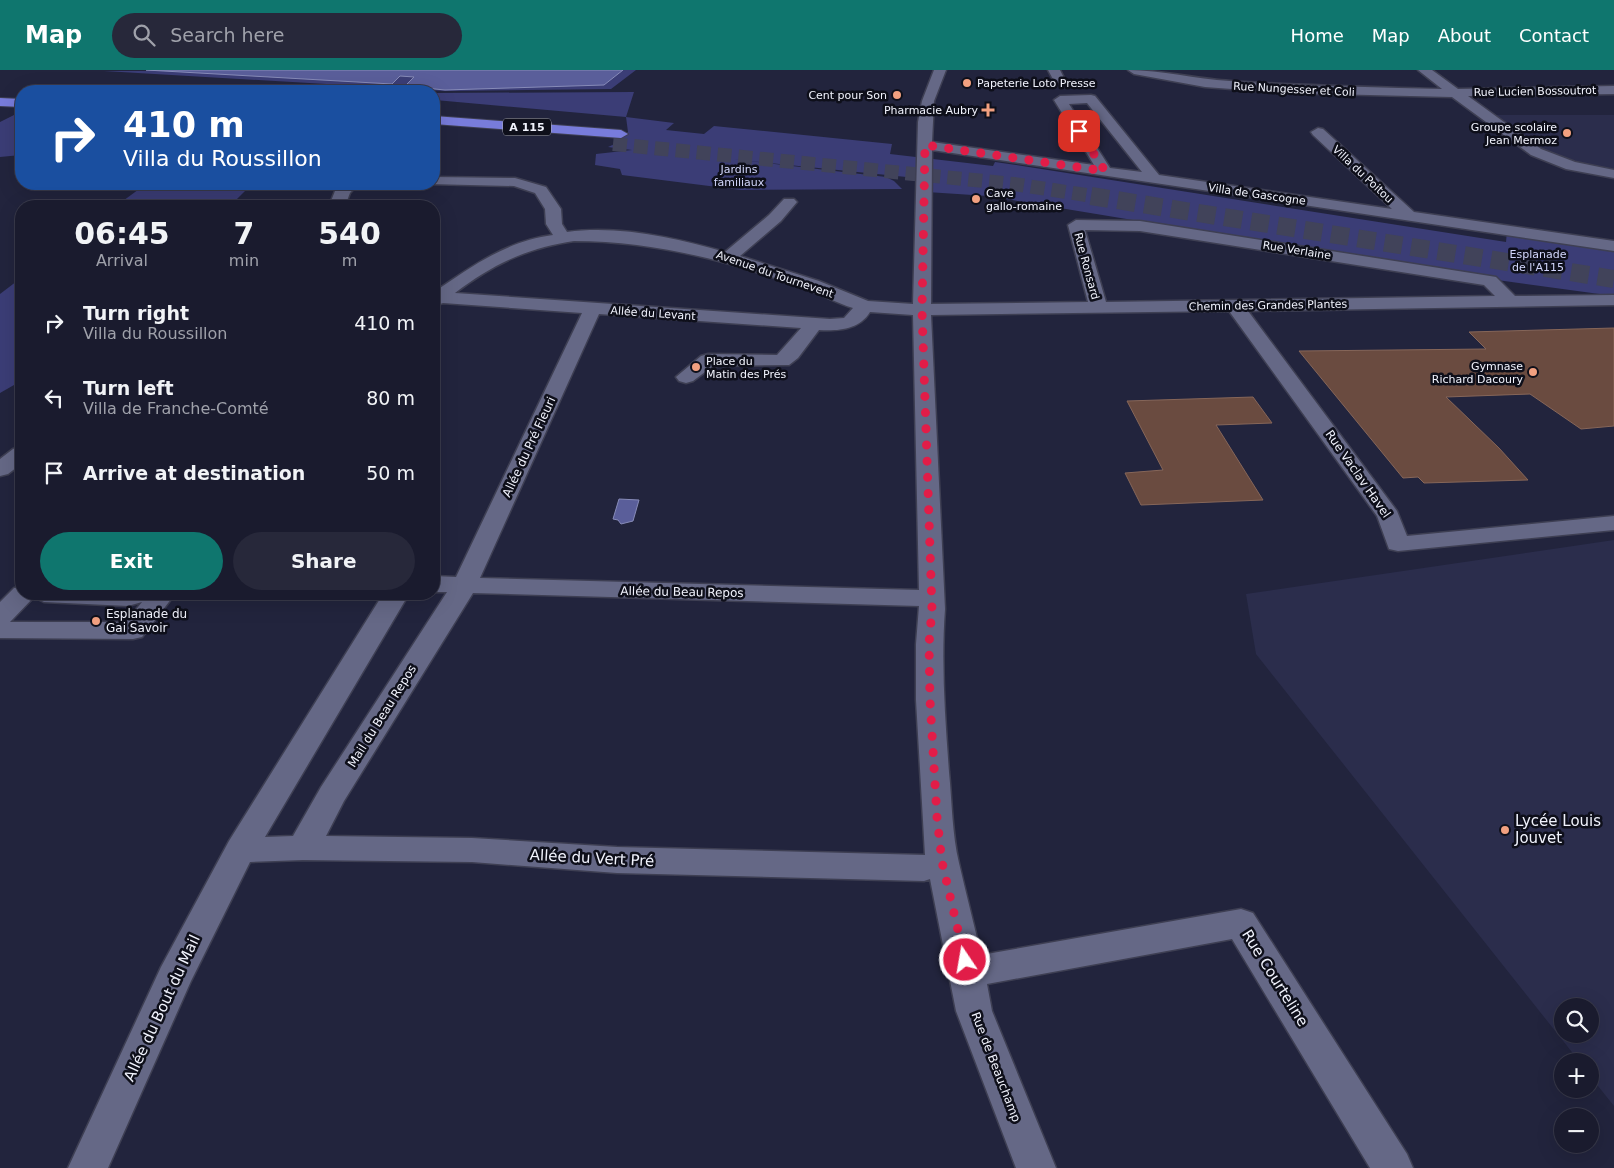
<!DOCTYPE html>
<html lang="en">
<head>
<meta charset="utf-8">
<style>
  body { margin:0; font-family:"DejaVu Sans",sans-serif; background:#27283a; color:#f1f3f6; height:100vh; display:flex; flex-direction:column; font-size:19px; white-space:nowrap }
  * { box-sizing:border-box; margin:0 }
  p { font-size:16px; color:#9fa1aa }
  .icon { flex:none; width:28px; height:28px; fill:none; stroke:currentColor; stroke-width:2; stroke-linecap:round; stroke-linejoin:round }
  .map { position:relative; flex:1; overflow:hidden }
  .sheet { position:absolute; left:15px; top:130px; width:425px; height:400px; display:flex; flex-direction:column; background:#1a1b2e; border-radius:20px; box-shadow:0 5px 20px #0002,0 0 0 1px #38394a }
  .sheet>* { flex:none }
  .hud { position:absolute; left:15px; top:15px; width:425px; height:105px; border-radius:20px; box-shadow:0 5px 20px #0002,0 0 0 1px #38394a; background:#1a4fa0; color:#fff; overflow:hidden }
  .fabs { position:absolute; left:1554px; top:928px; display:grid; gap:10px }
  .fabs a { display:grid; place-items:center; width:45px; height:45px; border-radius:50%; background:#1a1b2e; box-shadow:0 5px 20px #0002,0 0 0 1px #38394a; font-size:25px }
  .pin { position:absolute; display:grid; place-items:center; width:42px; height:42px; color:#fff; margin:-21px; border-radius:10px; box-shadow:0 2px 8px #0006 }
  .me { position:absolute; width:55px; margin:-28px; rotate:348deg; stroke-linejoin:round; filter:drop-shadow(0 0 4px #0008) }
  .turn { display:flex; align-items:center; gap:18px; height:105px; padding:0 25px; font-size:22px }
  .turn .icon { width:65px; height:65px; stroke-width:2.5 }
  .turn b { display:block; font-size:35px; line-height:42px }
  .eta { display:flex; justify-content:space-evenly; align-items:center; height:85px; text-align:center }
  .eta b { font-size:30px; font-weight:700; line-height:35px }
  .action { display:flex; gap:10px; margin-top:auto; padding:10px 25px }
  .action a { flex:1; height:58px; border-radius:30px; background:#0f766e; color:#fff; font-size:20px; font-weight:700; line-height:58px; text-align:center }
  .action a+a { background:#27283a; color:#f1f3f6 }
  ul { padding:0; list-style:none }
  li { display:flex; align-items:center; gap:15px; height:75px; padding:0 25px }
  li div { flex:1 }
  li b { display:block; font-size:19px }
  li em { font-style:normal }
  header { display:flex; align-items:center; gap:30px; box-sizing:border-box; height:70px; padding:0 25px; background:#0f766e; color:#fff }
  header strong { font-size:24px }
  nav { display:flex; gap:28px; margin-inline-start:auto; font-size:18px }
  .search { width:350px; height:45px; background:#27283a; display:flex; align-items:center; gap:12px; box-sizing:border-box; padding:0 18px; border-radius:28px; color:#9fa1aa; font-size:19px }
  .map>svg:first-child { display:block }
  .built { fill:#2b2d4c; fill-rule:evenodd }
  .green { fill:#3b3d76 }
  .water { fill:#5a5e9a; stroke:#878bb8 }
  .building { fill:#6a4b40; stroke:#866659 }
  .lines { fill:none; stroke-linecap:round; stroke-linejoin:round }
  .highway-tunnel-far1 { stroke:#41435a; stroke-width:14; stroke-dasharray:14 7; stroke-linecap:butt }
  .highway-tunnel { stroke:#41435a; stroke-width:18; stroke-dasharray:18 9; stroke-linecap:butt }
  .street-casing { stroke:#3e3f53; stroke-width:3 }
  .highway-casing { stroke:#3e3f53; stroke-width:2 }
  .street { fill:#656886; fill-rule:evenodd }
  .highway { fill:#787cdb; fill-rule:evenodd }
  .route { stroke:#e11d48; stroke-width:9; stroke-dasharray:0 16.2 }
  .poi-dot { fill:#f2a080; stroke:#0e0f1a; stroke-width:2 }
  .labels { text-anchor:middle; stroke-width:5; stroke-linejoin:round; paint-order:stroke }
  .far-poi-label { font-size:11px; fill:#f1f3fd; stroke:#0e0f1a; text-anchor:end }
  .far-street-label { font-size:11px; fill:#f1f3fd; stroke:#0e0f1a }
  .shield { fill:#0e0f1a; stroke:#adafb9; stroke-width:1 }
  .shield-label { font-size:11px; font-weight:bold; fill:#f1f3fd }
  .far-park-label { font-size:11px; fill:#d2d6fb; stroke:#0e0f1a }
  .street-label { font-size:12px; fill:#f1f3fd; stroke:#0e0f1a }
  .poi-label { font-size:12px; fill:#f1f3fd; stroke:#0e0f1a; text-anchor:start }
  .near-poi-label { font-size:15px; fill:#f1f3fd; stroke:#0e0f1a; text-anchor:start }
  .near-street-label { font-size:15px; fill:#f1f3fd; stroke:#0e0f1a }
</style>
</head>
<body>
<header>
<strong>Map</strong>
<div class="search"><svg class="icon" aria-label="search" viewBox="0 0 24 24"><circle cx="10" cy="10" r="6"/><path d="M15 15l6 6"/></svg>Search here</div>
<nav><a>Home</a><a>Map</a><a>About</a><a>Contact</a></nav>
</header>
<div class="map">
<svg width="1614" height="1098" viewBox="0 0 1614 1098">
  <rect width="100%" height="100%" fill="#22243d"/>
  <path class="built" d="M1493 45H1614V101L1588 95 1545 81Z
    M1614 470V1036L1590 1006V991H1579L1256 584 1246 524ZM1562 936H1590V964H1562Z"/>
  <path class="green" d="M636 0 611 19 445 21 104 1Z
    M634 22 626 47 674 53 666 60 704 64 714 56 892 74 890 84 993 96 995 92 1016 95 1506 172 1507 161 1614 176V226L1490 209 988 126 927 122 926 109 731 89 886 107 894 111 902 119 741 120 622 105 620 99 595 95 596 84 632 80 608 77 617 73 628 62 626 47 435 30 434 23Z
    M14 45 21 46V85L0 87V52Z
    M146 114H252L230 136H116Z
    M21 208V311L0 323V224Z"/>
  <path class="water" d="M146 0H623L604 15 445 20 405 16 414 7 400 6 392 14Z
    M619 429 639 430 633 451 621 454 618 450 613 449Z"/>
  <path class="building" d="M1614 258V356L1581 359 1530 324 1446 327 1499 378 1528 410 1424 413 1418 407 1403 408 1299 281 1486 279 1469 262Z
    M1253 327 1272 353 1216 355 1263 430 1141 435 1125 403 1163 400 1127 331Z"/>
  <g class="lines">
    <path class="highway-tunnel-far1" d="M613 74 1014 114 1099 127"/>
    <path class="highway-tunnel" d="M1091 126 1614 209"/>
    <g class="street-casing">
      <path id="street" d="M934 0H946L934 31 932 72 1094 95 1054 30 1060 26 1091 25 1095 26 1159 105 1392 139 1313 65 1311 62 1318 58 1323 59 1414 142 1614 171V181L932 80 931 234 1088 232 1068 155 1076 150 1140 151 1490 206 1496 207 1515 226 1614 225V235L1248 241 1397 441 1407 466 1614 446V460L1398 481 1389 479 1377 446 1229 241 931 245 945 539C941 594 945 648 949 702 952 732 952 764 959 793 966 824 974 854 981 885L1241 839 1253 843 1407 1084 1413 1098H1370L1232 869 987 914 992 941 1056 1098H1016L956 941 930 809 924 811 617 803 472 792 303 790 250 792 191 911 108 1098H68L161 897 229 771 383 524H409L265 767 293 766 321 717 447 522H434V506L456 507 582 243 443 233 434 236V222C471 197 506 171 553 165L546 154 545 139 535 123 514 116 429 114H434V107L515 108 546 117 561 139 562 154 567 162C619 155 676 168 725 182L769 145 784 129H794L797 132 781 151 740 186 819 211 868 231 913 234 918 52 922 31ZM1087 33 1142 102 1110 98 1069 34ZM1085 160 1140 161 1484 215 1495 226 1106 232ZM574 171C654 171 729 191 804 218 821 224 836 233 853 238L844 248 830 249 455 223C493 194 527 178 574 171ZM870 242 913 245 919 520 480 508 599 244 801 258 777 285 708 284 701 286 676 307 679 311 686 313 693 311 713 296 789 295 798 288 819 260C838 261 859 260 870 242ZM473 523 919 536 916 574V630L925 785 617 777 472 768 326 766 344 731Z
        M1048 0H1060L1065 10 1063 13H1055Z
        M1128 0C1162 0 1195 9 1230 11 1301 16 1371 17 1442 19L1418 0H1432L1458 19 1614 16V24L1468 26 1541 79 1575 92 1614 100V108L1566 99 1531 85 1452 27 1287 23 1205 17 1134 4Z
        M342 114H358L350 123 345 136H329L335 121Z
        M21 377V394L8 404 0 406V389L13 379Z
        M21 517V524H175L142 567 133 569 0 568V532L14 518ZM34 527 44 532 128 536 142 532 126 552H10Z"/>
    </g>
    <g class="highway-casing">
      <path id="highway" d="M0 28 21 29V37L0 36Z
        M434 46 621 60 628 64 621 68 434 54Z"/>
    </g>
    <use href="#street" class="street"/>
    <use href="#highway" class="highway"/>
  </g>
  <g class="lines">
    <path class="route" d="M965 890 942 792 937 747 930 630 929 574 932 539 922 240 925 75 1105 101 1079 61"/>
  </g>
  <g class="poi-dot">
    <circle cx="967" cy="13" r="5"/>
    <circle cx="897" cy="25" r="5"/>
    <path d="M985.5 32.5h5v5h5v5h-5v5h-5v-5h-5v-5h5z"/>
    <circle cx="1567" cy="63" r="5"/>
    <circle cx="976" cy="129" r="5"/>
    <circle cx="696" cy="297" r="5"/>
    <circle cx="1533" cy="302" r="5"/>
    <circle cx="96" cy="551" r="5"/>
    <circle cx="1505" cy="760" r="5"/>
  </g>
  <g class="labels">
    <g class="far-poi-label">
      <text x="977" y="17" text-anchor="start">Papeterie Loto Presse</text>
      <text x="887" y="29">Cent pour Son</text>
      <text x="978" y="44">Pharmacie Aubry</text>
      <text x="1557" y="61">Groupe scolaire<tspan x="1557" dy="13">Jean Mermoz</tspan></text>
      <text x="986" y="127" text-anchor="start">Cave<tspan x="986" dy="13">gallo-romaine</tspan></text>
      <text x="706" y="295" text-anchor="start">Place du<tspan x="706" dy="13">Matin des Prés</tspan></text>
      <text x="1523" y="300">Gymnase<tspan x="1523" dy="13">Richard Dacoury</tspan></text>
    </g>
    <g class="far-street-label">
      <text transform="translate(1294 19) rotate(3)" y="4">Rue Nungesser et Coli</text>
      <text transform="translate(1535 21) rotate(-1)" y="4">Rue Lucien Bossoutrot</text>
      <text transform="translate(1363 104) rotate(43)" y="4">Villa du Poitou</text>
      <text transform="translate(1257 124) rotate(8)" y="4">Villa de Gascogne</text>
      <text transform="translate(1297 180) rotate(9)" y="4">Rue Verlaine</text>
      <text transform="translate(1087 196) rotate(75)" y="4">Rue Ronsard</text>
      <text transform="translate(775 204) rotate(19)" y="4">Avenue du Tournevent</text>
      <text transform="translate(1268 235) rotate(-1)" y="4">Chemin des Grandes Plantes</text>
      <text transform="translate(653 243) rotate(4)" y="4">Allée du Levant</text>
    </g>
    <rect class="shield" x="503" y="48.5" width="48" height="17" rx="4"/>
    <g class="shield-label">
      <text x="527" y="61">A 115</text>
    </g>
    <g class="far-park-label">
      <text x="739" y="103">Jardins<tspan x="739" dy="13">familiaux</tspan></text>
      <text x="1538" y="188">Esplanade<tspan x="1538" dy="13">de l'A115</tspan></text>
    </g>
    <g class="street-label">
      <text transform="translate(529 377) rotate(-65)" y="4">Allée du Pré Fleuri</text>
      <text transform="translate(1358 404) rotate(55)" y="4">Rue Vaclav Havel</text>
      <text transform="translate(682 522) rotate(1)" y="4">Allée du Beau Repos</text>
      <text transform="translate(382 646) rotate(-58)" y="4">Mail du Beau Repos</text>
      <text transform="translate(996 997) rotate(69)" y="4">Rue de Beauchamp</text>
    </g>
    <g class="poi-label">
      <text x="106" y="548">Esplanade du<tspan x="106" dy="14">Gai Savoir</tspan></text>
    </g>
    <g class="near-poi-label">
      <text x="1515" y="756">Lycée Louis<tspan x="1515" dy="17">Jouvet</tspan></text>
    </g>
    <g class="near-street-label">
      <text transform="translate(592 788) rotate(3)" y="5">Allée du Vert Pré</text>
      <text transform="translate(1275 908) rotate(58)" y="5">Rue Courteline</text>
      <text transform="translate(162 938) rotate(-65)" y="5">Allée du Bout du Mail</text>
    </g>
  </g>
</svg>
<div class="fabs">
<a><svg class="icon" aria-label="search" viewBox="0 0 24 24"><circle cx="10" cy="10" r="6"/><path d="M15 15l6 6"/></svg></a>
<a>+</a>
<a>−</a>
</div>
<div class="pin" style="left:1079px;top:61px;background:#d93025"><svg class="icon" aria-label="arrive" viewBox="0 0 24 24"><path d="M6 21V4h12l-3 4 3 4H6"/></svg></div>
<svg class="me" style="left:965px;top:890px" viewBox="-20 -20 40 40"><circle r="17" fill="#e11d48" stroke="#fff" stroke-width="3"/><path d="M0-11L8 9 0 5-8 9z" fill="#fff"/></svg>
<div class="hud">
<div class="turn"><svg class="icon" aria-label="right" viewBox="0 0 24 24"><path d="M7 20v-9h11M14 6l5 5-5 5"/></svg><div><b>410 m</b>Villa du Roussillon</div></div>
</div>
<section class="sheet">
<div class="eta">
<div><b>06:45</b><p>Arrival</p></div>
<div><b>7</b><p>min</p></div>
<div><b>540</b><p>m</p></div>
</div>
<ul>
<li><svg class="icon" aria-label="right" viewBox="0 0 24 24"><path d="M7 20v-9h11M14 6l5 5-5 5"/></svg><div><b>Turn right</b><p>Villa du Roussillon</p></div><em>410 m</em></li>
<li><svg class="icon" aria-label="left" viewBox="0 0 24 24"><path d="M17 20v-9H6M10 6l-5 5 5 5"/></svg><div><b>Turn left</b><p>Villa de Franche-Comté</p></div><em>80 m</em></li>
<li><svg class="icon" aria-label="arrive" viewBox="0 0 24 24"><path d="M6 21V4h12l-3 4 3 4H6"/></svg><div><b>Arrive at destination</b></div><em>50 m</em></li>
</ul>
<div class="action"><a>Exit</a><a>Share</a></div>
</section>
</div>
</body>
</html>
